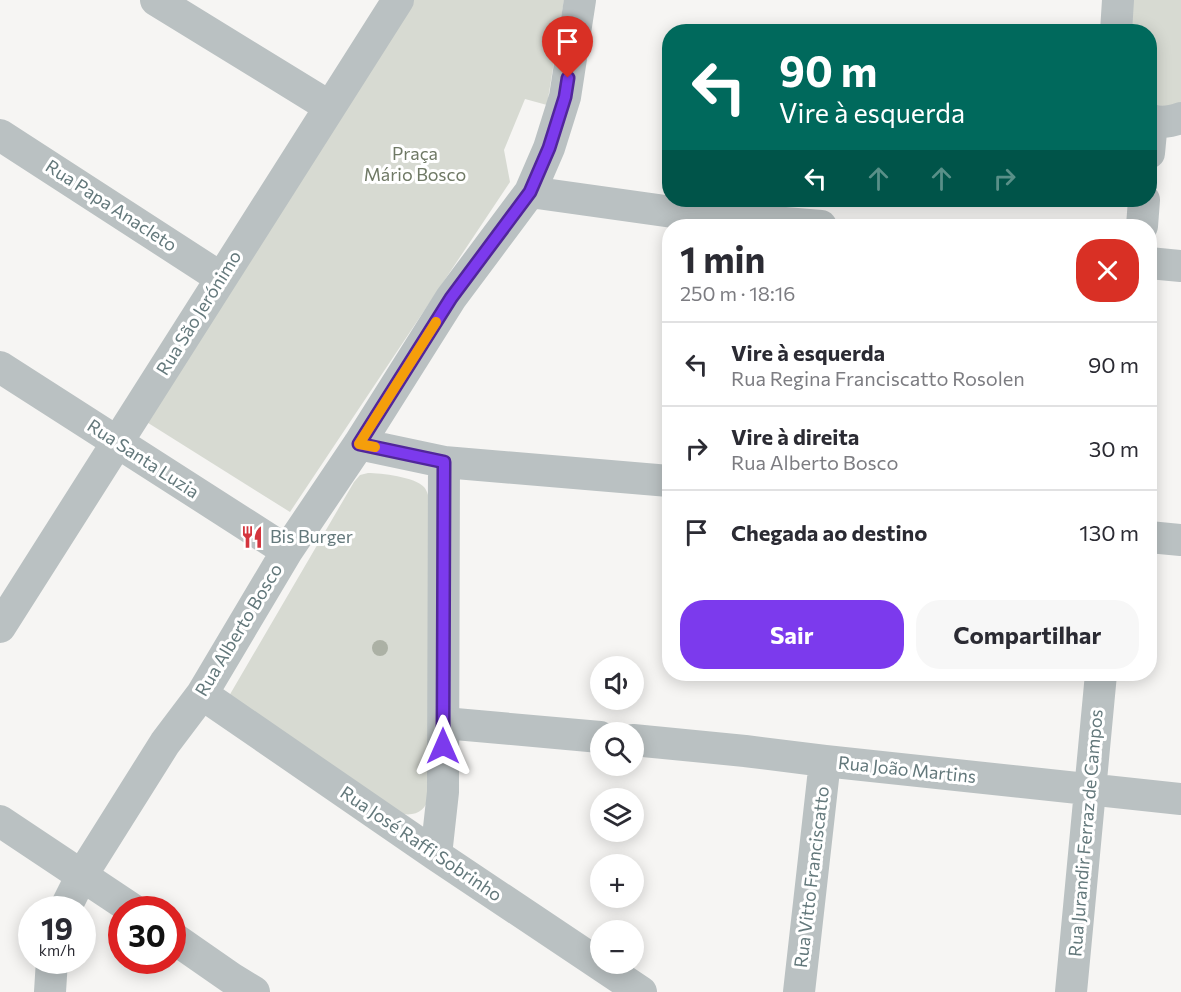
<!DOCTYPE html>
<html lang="pt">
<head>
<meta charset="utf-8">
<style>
  body { margin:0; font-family:Commissioner,sans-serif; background:#f7f7f7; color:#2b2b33; height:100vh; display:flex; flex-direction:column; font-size:22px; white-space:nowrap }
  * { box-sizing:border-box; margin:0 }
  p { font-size:20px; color:#7c7c81 }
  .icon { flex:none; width:33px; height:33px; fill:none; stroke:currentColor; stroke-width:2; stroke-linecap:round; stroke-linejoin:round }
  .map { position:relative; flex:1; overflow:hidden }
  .side { position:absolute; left:662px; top:219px; width:495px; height:462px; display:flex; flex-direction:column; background:#fff; border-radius:24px; box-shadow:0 3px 15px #0003 }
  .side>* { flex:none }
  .guide { position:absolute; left:662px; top:24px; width:495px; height:183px; border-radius:24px; box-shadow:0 3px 15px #0003; background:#00695c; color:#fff; overflow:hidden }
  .fabs { position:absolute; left:590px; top:656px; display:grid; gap:12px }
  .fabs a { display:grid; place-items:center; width:54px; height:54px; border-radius:50%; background:#fff; box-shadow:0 3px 15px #0003; font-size:30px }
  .speed { position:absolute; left:18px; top:896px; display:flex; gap:12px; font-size:30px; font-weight:700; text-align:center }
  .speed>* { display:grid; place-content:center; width:78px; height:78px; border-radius:50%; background:#fff; box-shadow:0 3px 15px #0003; line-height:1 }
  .speed small { font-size:15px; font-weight:400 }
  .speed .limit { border:9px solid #d22; background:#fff; color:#111 }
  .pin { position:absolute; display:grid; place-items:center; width:51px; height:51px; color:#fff; margin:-62px -26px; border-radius:50% 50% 50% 0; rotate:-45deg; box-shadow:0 0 6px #0007 }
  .pin .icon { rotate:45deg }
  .me { position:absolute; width:66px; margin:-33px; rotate:0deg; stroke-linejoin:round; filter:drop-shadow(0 0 4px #0008) }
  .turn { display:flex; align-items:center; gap:21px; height:126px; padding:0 18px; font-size:27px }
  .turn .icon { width:78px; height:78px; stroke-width:2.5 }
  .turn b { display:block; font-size:42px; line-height:51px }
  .lanes { display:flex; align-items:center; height:57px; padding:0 18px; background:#0003; justify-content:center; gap:30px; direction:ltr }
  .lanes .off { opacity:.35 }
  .round { display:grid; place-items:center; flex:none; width:63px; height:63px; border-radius:24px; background:#f7f7f7 }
  .headline { display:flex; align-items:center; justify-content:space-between; height:102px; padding:0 18px }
  h1 { font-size:36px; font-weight:700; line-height:45px }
  .cta { display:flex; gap:12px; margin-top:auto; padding:12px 18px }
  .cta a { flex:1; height:69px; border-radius:24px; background:#7c3aed; color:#fff; font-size:24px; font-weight:700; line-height:69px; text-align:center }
  .cta a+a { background:#f7f7f7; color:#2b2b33 }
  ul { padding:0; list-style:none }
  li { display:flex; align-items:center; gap:18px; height:84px; padding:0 18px; border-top:2px solid #e1e1e2 }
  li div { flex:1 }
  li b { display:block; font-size:22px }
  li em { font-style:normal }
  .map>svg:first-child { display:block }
  .green { fill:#d7dad2 }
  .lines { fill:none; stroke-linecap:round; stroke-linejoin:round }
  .minor { stroke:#bac1c2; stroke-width:32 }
  .tree { fill:#acb1a5 }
  .route-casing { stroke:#51269a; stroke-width:15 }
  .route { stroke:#7c3aed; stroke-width:10 }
  .slow { stroke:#f59e0b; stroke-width:10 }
  .labels { text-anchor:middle; stroke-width:6; stroke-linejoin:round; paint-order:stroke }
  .park-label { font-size:18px; fill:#6f7965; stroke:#fff }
  .street-label { font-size:18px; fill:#63787b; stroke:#fff }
  .poi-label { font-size:18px; fill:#63787b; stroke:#fff; text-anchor:start }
</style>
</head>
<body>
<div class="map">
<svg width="1181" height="992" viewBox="0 0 1181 992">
  <rect width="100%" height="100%" fill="#f6f5f3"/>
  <path class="green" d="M410 0H564L547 105 525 99 504 150 510 182 290 512 145 421Z
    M1132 0H1181V102L1166 111 1152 106 1149 102V32H1128Z
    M368 473C381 473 415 477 424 487 426 489 427 492 428 495L429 796C426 810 417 816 403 814L229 696 354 482 360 475Z"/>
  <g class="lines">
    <path class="minor" d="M156 0 330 107
      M1116 32 1118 0
      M1149 119C1160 124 1170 122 1181 118
      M0 135 221 278
      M1149 153 1152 121
      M530 192 701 216 821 226
      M1142 226 1144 200
      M1149 263 1181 266
      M0 367 287 551
      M359 444 444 462 669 481
      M1149 537 1181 540
      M0 627 398 0
      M202 694 436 855 641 992
      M444 723 600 737
      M633 740 745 751 825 761 1181 799
      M0 821 132 909
      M436 855 443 792 444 462
      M65 909 82 875 165 743 202 694 287 551 359 444 451 298 530 192 549 148 565 97 580 0
      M172 937 231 978 254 992
      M50 992 52 960
      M799 992 825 761
      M1071 992 1101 674"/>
  </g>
  <circle class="tree" cx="380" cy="648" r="8"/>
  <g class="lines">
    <g class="route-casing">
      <path id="route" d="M443 746 444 462 359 444 451 298 530 192 549 148 565 97 568 78"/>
    </g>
    <use href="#route" class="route"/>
    <path class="slow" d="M375 447 359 444 436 322"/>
  </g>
  <defs>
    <g id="restaurant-bare" transform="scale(1.8)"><path d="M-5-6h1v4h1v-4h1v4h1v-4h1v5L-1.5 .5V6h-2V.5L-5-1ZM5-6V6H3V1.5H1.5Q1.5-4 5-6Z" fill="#d4353e" stroke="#fff" stroke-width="2.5" paint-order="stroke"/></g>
  </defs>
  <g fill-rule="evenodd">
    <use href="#restaurant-bare" x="252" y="537"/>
  </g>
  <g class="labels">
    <g class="park-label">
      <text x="415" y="160">Praça<tspan x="415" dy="21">Mário Bosco</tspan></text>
    </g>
    <g class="street-label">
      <text transform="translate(111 206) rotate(33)" y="6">Rua Papa Anacleto</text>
      <text transform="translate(199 313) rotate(-58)" y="6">Rua São Jerónimo</text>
      <text transform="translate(143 459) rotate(33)" y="6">Rua Santa Luzia</text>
      <text transform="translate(239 630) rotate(-59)" y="6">Rua Alberto Bosco</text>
      <text transform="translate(907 770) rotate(6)" y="6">Rua João Martins</text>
      <text transform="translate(1086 833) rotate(-85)" y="6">Rua Jurandir Ferraz de Campos</text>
      <text transform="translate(421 844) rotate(34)" y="6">Rua José Raffi Sobrinho</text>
      <text transform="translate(812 877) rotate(-83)" y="6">Rua Vitto Franciscatto</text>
    </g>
    <g class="poi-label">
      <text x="270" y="543">Bis Burger</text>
    </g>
  </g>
</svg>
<div class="fabs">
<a><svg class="icon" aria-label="sound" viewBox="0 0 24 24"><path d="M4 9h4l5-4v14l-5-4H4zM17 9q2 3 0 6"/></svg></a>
<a><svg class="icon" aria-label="search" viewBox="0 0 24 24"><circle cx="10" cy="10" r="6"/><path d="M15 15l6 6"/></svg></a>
<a><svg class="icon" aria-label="layers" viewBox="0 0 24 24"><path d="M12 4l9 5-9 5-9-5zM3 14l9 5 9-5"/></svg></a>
<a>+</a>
<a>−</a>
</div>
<div class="speed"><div>19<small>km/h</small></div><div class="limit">30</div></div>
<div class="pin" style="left:568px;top:78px;background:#d93025"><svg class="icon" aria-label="arrive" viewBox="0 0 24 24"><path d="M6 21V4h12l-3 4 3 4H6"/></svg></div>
<svg class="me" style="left:443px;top:746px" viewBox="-20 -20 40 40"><path d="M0-17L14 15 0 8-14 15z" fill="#7c3aed" stroke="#fff" stroke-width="4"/></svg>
<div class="guide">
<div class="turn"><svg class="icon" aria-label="left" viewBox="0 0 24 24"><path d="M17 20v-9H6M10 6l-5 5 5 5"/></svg><div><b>90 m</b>Vire à esquerda</div></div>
<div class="lanes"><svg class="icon" aria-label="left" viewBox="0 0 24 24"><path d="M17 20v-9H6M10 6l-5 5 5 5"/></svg><svg class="icon off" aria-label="ahead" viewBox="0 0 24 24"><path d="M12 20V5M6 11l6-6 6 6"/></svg><svg class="icon off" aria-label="ahead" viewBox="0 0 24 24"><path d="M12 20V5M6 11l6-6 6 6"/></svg><svg class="icon off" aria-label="right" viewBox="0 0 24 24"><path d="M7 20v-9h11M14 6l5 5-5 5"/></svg></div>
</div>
<section class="side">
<div class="headline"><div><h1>1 min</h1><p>250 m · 18:16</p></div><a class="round" style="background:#d93025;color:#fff"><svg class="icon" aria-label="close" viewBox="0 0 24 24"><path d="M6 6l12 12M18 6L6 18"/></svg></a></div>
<ul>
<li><svg class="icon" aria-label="left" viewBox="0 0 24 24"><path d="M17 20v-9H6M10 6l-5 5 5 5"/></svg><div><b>Vire à esquerda</b><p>Rua Regina Franciscatto Rosolen</p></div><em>90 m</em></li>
<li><svg class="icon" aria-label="right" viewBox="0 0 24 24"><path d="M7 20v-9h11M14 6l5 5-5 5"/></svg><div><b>Vire à direita</b><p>Rua Alberto Bosco</p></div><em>30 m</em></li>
<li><svg class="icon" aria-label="arrive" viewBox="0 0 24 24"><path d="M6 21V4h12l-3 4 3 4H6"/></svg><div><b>Chegada ao destino</b></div><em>130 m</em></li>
</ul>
<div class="cta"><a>Sair</a><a>Compartilhar</a></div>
</section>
</div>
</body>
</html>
